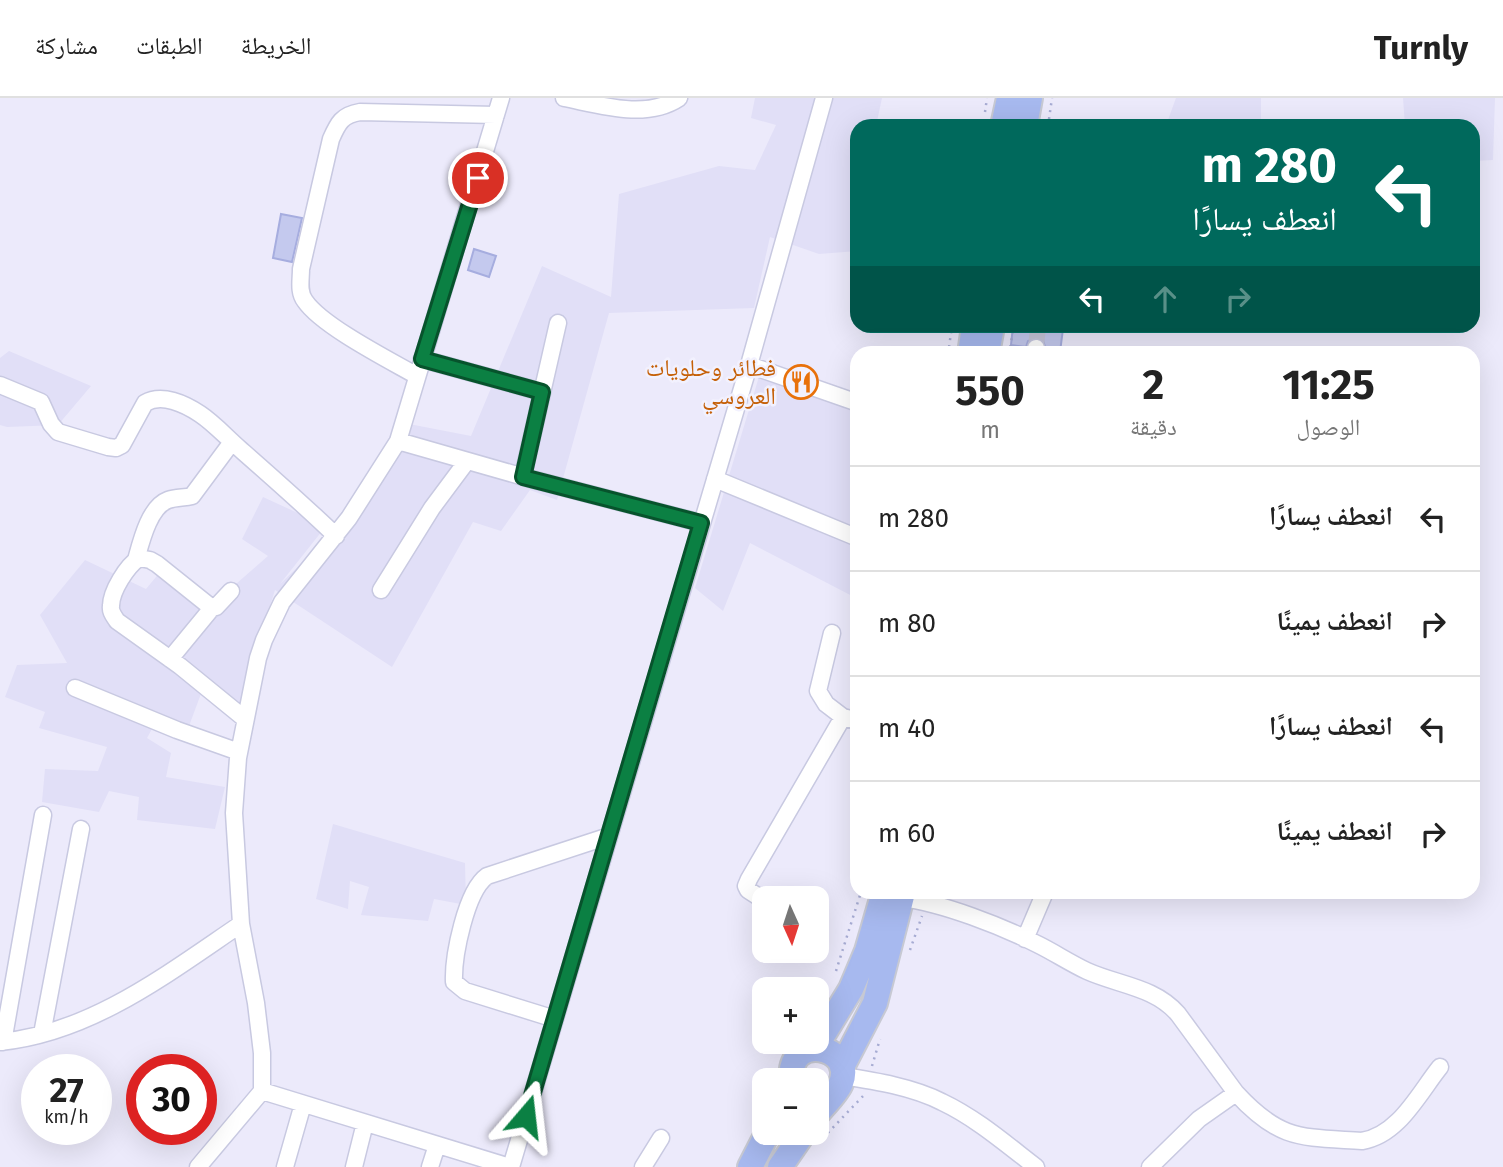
<!DOCTYPE html>
<html lang="ar">
<head>
<meta charset="utf-8">
<style>
  body { margin:0; font-family:"Fira Sans","Noto Naskh Arabic",sans-serif; background:#f2f2f2; color:#222; direction:rtl; height:100vh; display:flex; flex-direction:column; font-size:26px; white-space:nowrap }
  * { box-sizing:border-box; margin:0 }
  p { font-size:23px; color:#767676 }
  .icon { flex:none; width:38px; height:38px; fill:none; stroke:currentColor; stroke-width:2; stroke-linecap:round; stroke-linejoin:round }
  .map { position:relative; flex:1; overflow:hidden; direction:ltr }
  .sheet { position:absolute; left:850px; top:248px; width:630px; height:553px; display:flex; flex-direction:column; background:#fff; border-radius:21px; box-shadow:0 7px 28px #0002; direction:rtl }
  .sheet>* { flex:none }
  .guide { position:absolute; left:850px; top:21px; width:630px; height:214px; border-radius:21px; box-shadow:0 7px 28px #0002; direction:rtl; background:#00695c; color:#fff; overflow:hidden }
  .needle { width:46px; rotate:177deg }
  .buttons { position:absolute; left:752px; top:788px; display:grid; gap:14px }
  .buttons a { display:grid; place-items:center; width:77px; height:77px; border-radius:14px; background:#fff; box-shadow:0 7px 28px #0002; font-size:35px }
  .speed { position:absolute; left:21px; top:956px; display:flex; gap:14px; font-size:35px; font-weight:700; text-align:center }
  .speed>* { display:grid; place-content:center; width:91px; height:91px; border-radius:50%; background:#fff; box-shadow:0 7px 28px #0002; line-height:1 }
  .speed small { font-size:18px; font-weight:400 }
  .speed .limit { border:10px solid #d22; background:#fff; color:#111 }
  .pin { position:absolute; display:grid; place-items:center; width:60px; height:60px; color:#fff; margin:-30px; border:4px solid #fff; border-radius:50%; box-shadow:0 2px 7px #0007 }
  .me { position:absolute; width:77px; margin:-38px; rotate:17deg; stroke-linejoin:round; filter:drop-shadow(0 0 5px #0008) }
  .turn { display:flex; align-items:center; gap:24px; height:147px; padding:0 28px; font-size:32px }
  .turn .icon { width:91px; height:91px; stroke-width:2.5 }
  .turn b { display:block; font-size:49px; line-height:60px }
  .lanes { display:flex; align-items:center; height:66px; padding:0 28px; background:#0003; justify-content:center; gap:35px; direction:ltr }
  .lanes .off { opacity:.35 }
  .eta { display:flex; justify-content:space-evenly; align-items:center; height:119px; text-align:center }
  .eta b { font-size:42px; font-weight:700; line-height:49px }
  ul { padding:0; list-style:none }
  li { display:flex; align-items:center; gap:21px; height:105px; padding:0 28px; border-top:2px solid #e0e0e0 }
  li div { flex:1 }
  li b { display:block; font-size:26px }
  li em { font-style:normal }
  header { display:flex; align-items:center; gap:42px; box-sizing:border-box; height:98px; padding:0 35px; background:#fff; border-bottom:2px solid #e0e0e0 }
  header strong { font-size:33px }
  nav { display:flex; gap:38px; margin-inline-start:auto; font-size:24px }
  .map>svg:first-child { display:block }
  .residential { fill:#e1dff7 }
  .building { fill:#c4c9ee; stroke:#a6addf; stroke-width:2 }
  .lines { fill:none; stroke-linecap:round; stroke-linejoin:round }
  .minor-tunnel { stroke:#c5c5d9; stroke-width:16; stroke-dasharray:16 8; stroke-linecap:butt }
  .minor-casing { stroke:#c8c9e1; stroke-width:19 }
  .highway-casing { stroke:#c7c9d3; stroke-width:28 }
  .path { stroke:#a7acd3; stroke-width:2.5; stroke-dasharray:2 5; stroke-linecap:butt }
  .minor { stroke:#fff; stroke-width:16 }
  .highway { stroke:#a7b9ef; stroke-width:24 }
  .route-casing { stroke:#07532c; stroke-width:18 }
  .route { stroke:#0b8043; stroke-width:12 }
  .labels { text-anchor:middle; stroke-width:5; stroke-linejoin:round; paint-order:stroke }
  .food-label { font-size:24px; fill:#c56008; stroke:#f2f1fe; text-anchor:end }
</style>
</head>
<body>
<header>
<strong>Turnly</strong>
<nav><a>الخريطة</a><a>الطبقات</a><a>مشاركة</a></nav>
</header>
<div class="map">
<svg width="1503" height="1069" viewBox="0 0 1503 1069">
  <rect width="100%" height="100%" fill="#eceafb"/>
  <path class="residential" d="M755 0H882L876 28H858L857 153 819 156 770 139 754 210 609 215 557 402 530 392 501 433 473 424 392 569 275 492 239 608 202 593 189 628 159 618 147 640 171 655 166 679 225 689 215 731 137 722 139 699 109 693 99 714 42 704 45 671 98 673 107 649 39 630 45 614 5 599 17 567 67 565 40 517 85 462 146 491 161 473 213 506 268 458 242 441 263 399 326 428 280 486 330 438 404 325 471 338 542 168 611 199 619 96 719 68 755 72 776 27 751 20Z
    M1176 0H1261V22H1168Z
    M1403 0H1495L1493 62 1474 63V28H1405Z
    M9 253 91 288 58 327 7 329 0 327V260Z
    M761 272 857 308 856 500 750 445 723 513 695 490Z
    M333 726 465 765 466 807 434 801 428 823 361 817 369 789 350 783 348 811 316 801Z"/>
  <path class="building" d="M281 116 302 120 292 164 273 160Z
    M474 151 496 158 489 179 468 172Z
    M1013 228 1063 231 1060 254 1046 252 1043 242 1037 240 1028 243 1026 249 1011 247Z"/>
  <g class="lines">
    <path class="minor-tunnel" d="M1036 250 1038 228"/>
    <g class="minor-casing">
      <path id="minor" d="M564 0C600 7 646 22 679 0
        M1035 256 1036 250
        M422 261 542 294
        M749 267 858 305
        M417 278C389 262 322 228 305 203 298 194 301 182 301 171L331 41C338 25 342 17 360 14L496 17
        M0 287 41 304 51 326 58 334 108 349 116 350 122 347 145 305C162 295 185 306 200 316 215 326 227 340 240 351 273 380 305 408 336 438
        M398 343 531 381 701 425
        M523 378 558 225
        M715 381 858 440
        M136 462C141 444 149 409 168 402 176 399 184 400 192 398L232 344
        M381 492 432 410 467 363
        M231 493 216 509 212 510 157 466 150 462 139 460C127 468 111 493 111 508 110 514 114 518 117 523L180 568 245 621
        M832 535 818 593 826 606 843 619
        M170 561 212 510
        M75 590 177 632 239 654
        M901 800C943 805 1001 828 1039 847 1055 855 1070 865 1087 873 1118 887 1155 889 1178 916L1236 995
        M765 803 748 792 746 788 749 781 843 619 858 623
        M1025 841 1045 794
        M555 921 465 893 454 884C453 858 466 793 487 778L609 738
        M42 936 81 731
        M0 944C91 935 167 876 241 826
        M3 944 43 717
        M843 978C875 983 913 989 942 1004 976 1020 1006 1046 1036 1069
        M262 993 510 1069
        M198 1069 262 993V955L256 905 241 826 234 715 238 660 258 560 264 542 282 504 349 420 398 343 501 0
        M285 1069 303 1006
        M354 1069 365 1025
        M430 1069 437 1047
        M511 1069 749 267 824 0
        M643 1069 661 1040
        M1150 1069 1199 1021 1236 995C1280 1043 1301 1039 1362 1043 1399 1037 1419 995 1440 969"/>
    </g>
    <g class="highway-casing">
      <path id="highway" d="M1003 28 1009 0
        M1025 28 1030 0
        M970 256 974 228
        M987 256 992 228
        M815 950 851 891 867 853 884 794
        M842 969 875 905 903 794
        M792 982C786 934 856 947 841 985 838 994 824 1007 817 1016
        M750 1069 768 1034
        M780 1069 804 1034"/>
    </g>
    <path class="path" d="M985 14 987 0
      M1048 28 1052 0
      M948 256 952 228
      M1009 256 1014 228
      M910 852 922 818
      M836 873 861 794
      M872 968 880 941
      M757 1019 765 998
      M823 1040 864 997"/>
    <use href="#minor" class="minor"/>
    <use href="#highway" class="highway"/>
  </g>
  <g class="lines">
    <g class="route-casing">
      <path id="route" d="M478 80 422 261 542 294 523 379 701 425 526 1018"/>
    </g>
    <use href="#route" class="route"/>
  </g>
  <defs>
    <g id="restaurant-ring" transform="scale(1.75)"><circle r="9.5" fill="#f2f1fe" stroke="#e8710a" stroke-width="1.5"/><path d="M-5-6h1v4h1v-4h1v4h1v-4h1v5L-1.5 .5V6h-2V.5L-5-1ZM5-6V6H3V1.5H1.5Q1.5-4 5-6Z" fill="#e8710a"/></g>
  </defs>
  <g fill-rule="evenodd">
    <use href="#restaurant-ring" x="801" y="284"/>
  </g>
  <g class="labels">
    <g class="food-label">
      <text x="776" y="278">فطائر وحلويات<tspan x="776" dy="28">العروسي</tspan></text>
    </g>
  </g>
</svg>
<div class="buttons">
<a><svg class="needle" viewBox="-14 -14 28 28"><path d="M0-13l5 13h-10z" fill="#e53935"/><path d="M0 13l5-13h-10z" fill="#767676"/></svg></a>
<a>+</a>
<a>−</a>
</div>
<div class="speed"><div>27<small>km/h</small></div><div class="limit">30</div></div>
<div class="pin" style="left:478px;top:80px;background:#d93025"><svg class="icon" aria-label="arrive" viewBox="0 0 24 24"><path d="M6 21V4h12l-3 4 3 4H6"/></svg></div>
<svg class="me" style="left:526px;top:1018px" viewBox="-20 -20 40 40"><path d="M0-17L14 15 0 8-14 15z" fill="#0b8043" stroke="#fff" stroke-width="4"/></svg>
<div class="guide">
<div class="turn"><svg class="icon" aria-label="left" viewBox="0 0 24 24"><path d="M17 20v-9H6M10 6l-5 5 5 5"/></svg><div><b>280 m</b>انعطف يسارًا</div></div>
<div class="lanes"><svg class="icon" aria-label="left" viewBox="0 0 24 24"><path d="M17 20v-9H6M10 6l-5 5 5 5"/></svg><svg class="icon off" aria-label="ahead" viewBox="0 0 24 24"><path d="M12 20V5M6 11l6-6 6 6"/></svg><svg class="icon off" aria-label="right" viewBox="0 0 24 24"><path d="M7 20v-9h11M14 6l5 5-5 5"/></svg></div>
</div>
<section class="sheet">
<div class="eta">
<div><b>11:25</b><p>الوصول</p></div>
<div><b>2</b><p>دقيقة</p></div>
<div><b>550</b><p>m</p></div>
</div>
<ul>
<li><svg class="icon" aria-label="left" viewBox="0 0 24 24"><path d="M17 20v-9H6M10 6l-5 5 5 5"/></svg><div><b>انعطف يسارًا</b></div><em>280 m</em></li>
<li><svg class="icon" aria-label="right" viewBox="0 0 24 24"><path d="M7 20v-9h11M14 6l5 5-5 5"/></svg><div><b>انعطف يمينًا</b></div><em>80 m</em></li>
<li><svg class="icon" aria-label="left" viewBox="0 0 24 24"><path d="M17 20v-9H6M10 6l-5 5 5 5"/></svg><div><b>انعطف يسارًا</b></div><em>40 m</em></li>
<li><svg class="icon" aria-label="right" viewBox="0 0 24 24"><path d="M7 20v-9h11M14 6l5 5-5 5"/></svg><div><b>انعطف يمينًا</b></div><em>60 m</em></li>
</ul>
</section>
</div>
</body>
</html>
